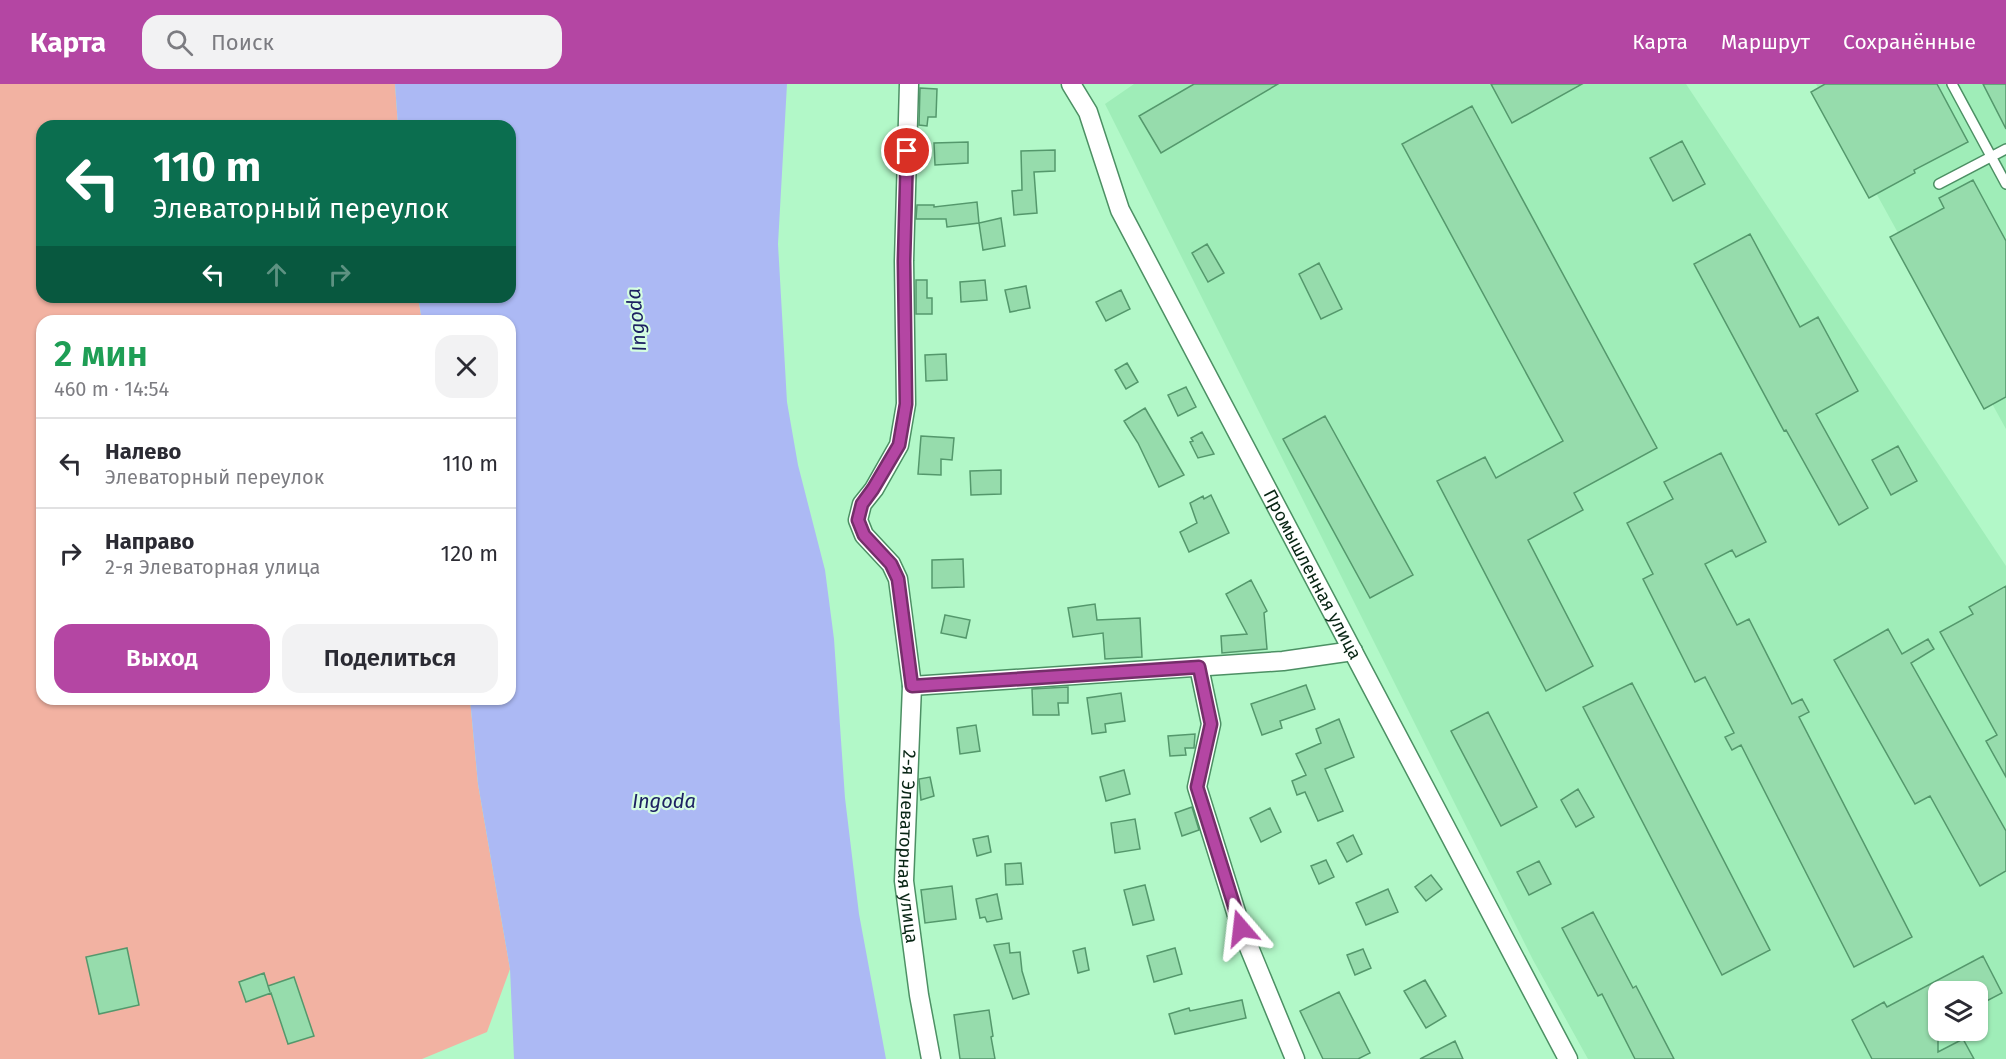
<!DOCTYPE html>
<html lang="ru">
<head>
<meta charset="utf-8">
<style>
  body { margin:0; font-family:"Fira Sans",sans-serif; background:#f2f2f3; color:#2b2b33; height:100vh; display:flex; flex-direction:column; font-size:22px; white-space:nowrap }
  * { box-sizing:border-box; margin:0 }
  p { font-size:20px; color:#7c7c81 }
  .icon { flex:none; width:33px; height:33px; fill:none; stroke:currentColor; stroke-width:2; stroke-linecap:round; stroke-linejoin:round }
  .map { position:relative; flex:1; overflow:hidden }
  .sheet { position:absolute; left:36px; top:231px; width:480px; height:390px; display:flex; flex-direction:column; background:#fff; border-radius:18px; box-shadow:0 2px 4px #0004 }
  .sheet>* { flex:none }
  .banner { position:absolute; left:36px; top:36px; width:480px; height:183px; border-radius:18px; box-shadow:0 2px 4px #0004; background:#0b6e4f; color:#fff; overflow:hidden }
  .buttons { position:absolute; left:1928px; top:897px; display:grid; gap:12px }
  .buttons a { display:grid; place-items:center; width:60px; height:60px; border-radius:12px; background:#fff; box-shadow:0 2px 4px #0004; font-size:30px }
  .pin { position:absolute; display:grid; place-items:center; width:51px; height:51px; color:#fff; margin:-26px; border:3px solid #fff; border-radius:50%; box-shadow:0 2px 6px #0007 }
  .me { position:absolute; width:66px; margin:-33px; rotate:343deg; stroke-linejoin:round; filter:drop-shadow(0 0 4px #0008) }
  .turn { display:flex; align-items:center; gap:21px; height:126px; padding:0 18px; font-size:27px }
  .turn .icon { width:78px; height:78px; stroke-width:2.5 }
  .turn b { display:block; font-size:42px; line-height:51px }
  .lanes { display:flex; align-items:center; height:57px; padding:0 18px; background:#0003; justify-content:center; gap:30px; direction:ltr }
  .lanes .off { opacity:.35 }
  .round { display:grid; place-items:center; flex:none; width:63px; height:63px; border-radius:18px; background:#f2f2f3 }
  .head { display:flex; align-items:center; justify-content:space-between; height:102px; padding:0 18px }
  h1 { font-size:36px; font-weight:600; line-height:45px; color:#1e9e55 }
  .button { display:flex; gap:12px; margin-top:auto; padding:12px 18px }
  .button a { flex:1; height:69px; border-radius:18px; background:#b446a3; color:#fff; font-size:24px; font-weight:600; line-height:69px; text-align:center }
  .button a+a { background:#f2f2f3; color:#2b2b33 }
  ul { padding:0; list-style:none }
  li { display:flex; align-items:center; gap:18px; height:90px; padding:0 18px; border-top:2px solid #e1e1e2 }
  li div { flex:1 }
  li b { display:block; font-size:22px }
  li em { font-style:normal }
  header { display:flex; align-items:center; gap:36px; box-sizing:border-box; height:84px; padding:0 30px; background:#b446a3; color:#fff }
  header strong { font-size:28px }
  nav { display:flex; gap:33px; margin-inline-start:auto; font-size:21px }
  .search { width:420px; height:54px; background:#f2f2f3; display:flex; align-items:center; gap:15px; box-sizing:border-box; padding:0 21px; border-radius:18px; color:#7c7c81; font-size:22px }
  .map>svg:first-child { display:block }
  .built { fill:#9fedb8; fill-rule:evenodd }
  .green { fill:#f2b2a2 }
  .water { fill:#acb9f4 }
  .building { fill:#96dcac; stroke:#54986c; stroke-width:1.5 }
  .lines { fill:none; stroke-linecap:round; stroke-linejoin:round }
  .service-casing { stroke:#4c9064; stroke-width:12 }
  .minor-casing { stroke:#4c9064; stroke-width:21 }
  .service { stroke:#fff; stroke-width:9 }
  .minor { stroke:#fff; stroke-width:18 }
  .route-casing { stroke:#752e6a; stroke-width:15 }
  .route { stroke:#b446a3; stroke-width:10 }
  .labels { text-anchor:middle; stroke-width:4.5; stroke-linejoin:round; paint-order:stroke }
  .street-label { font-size:18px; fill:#082514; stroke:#d5fee1 }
  .water-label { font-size:20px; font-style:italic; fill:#1d2162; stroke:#d5fee1 }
</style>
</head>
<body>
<header>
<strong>Карта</strong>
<div class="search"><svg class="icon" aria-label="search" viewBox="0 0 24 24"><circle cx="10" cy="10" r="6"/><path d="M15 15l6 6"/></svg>Поиск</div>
<nav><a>Карта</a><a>Маршрут</a><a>Сохранённые</a></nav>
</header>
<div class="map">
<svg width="2006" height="975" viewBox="0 0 2006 975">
  <rect width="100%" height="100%" fill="#b2f8c8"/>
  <path class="built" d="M1134 0H1686L2006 482V975H1588L1533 876 1105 20ZM1938 908H1977V946H1938Z
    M1816 0H2006V345Z"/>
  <path class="green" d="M0 0H395L398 42H42V213H418L422 237H42V615H470L478 700 510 885 487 948 422 975H0Z"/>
  <path class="water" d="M395 0H787L778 160 787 318 798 381 825 486 834 555 845 714 859 830 886 975H514L510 885 478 700 470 615H510V237H422L418 213H510V42H398Z"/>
  <path class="building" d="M1194 0H1278L1161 69 1139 32Z
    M1491 0H1582L1512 39Z
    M1825 0H1937L1968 58 1914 86 1915 89 1869 114 1811 8Z
    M1983 0H2006V45Z
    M920 4 937 5 936 33H928L927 42 919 41Z
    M1472 22 1657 364 1574 409 1583 426 1528 456 1593 582 1546 607 1437 397 1485 373 1496 394 1563 357 1402 60Z
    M1682 57 1705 100 1673 117 1650 74Z
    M968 58V79L935 81 934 59Z
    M1055 66V87L1034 88 1037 129 1014 131 1012 107 1022 106 1021 67Z
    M1973 96 2006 157V313L1984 325 1890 153 1944 124 1939 114Z
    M977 118 979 139 947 143 946 135H916L917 121H934V123Z
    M1001 134 1005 162 983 166 979 139Z
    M1750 150 1800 243 1818 233 1858 307 1816 330 1868 424 1839 441 1786 346 1784 347 1694 180Z
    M1207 160 1224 189 1208 198 1192 169Z
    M1319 179 1342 225 1321 235 1299 190Z
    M916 196H927V214H932V230H916Z
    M985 196 987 216 961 218 960 198Z
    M1026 202 1030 224 1010 228 1005 206Z
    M1121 206 1130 225 1106 237 1096 218Z
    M946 270 947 296 926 297 925 271Z
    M1127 279 1138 298 1126 305 1115 286Z
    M1186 303 1196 323 1178 332 1168 311Z
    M1145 324 1184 391 1159 403 1138 359 1124 337Z
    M1325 332 1413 491 1370 514 1283 355Z
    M1202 348 1214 370 1198 374 1190 358 1193 357 1191 354Z
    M921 352 954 354 952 376 941 375V391L918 390Z
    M1898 362 1917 397 1891 411 1872 376Z
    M1721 369 1766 458 1736 473 1732 466 1705 480 1737 541 1749 535 1792 620 1802 615 1809 628 1799 633 1912 853 1854 883 1741 661 1732 666 1725 653 1734 649 1705 593 1695 598 1643 495 1653 490 1627 439 1673 415 1664 398Z
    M1001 386V410L971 411 970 387Z
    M1211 411 1229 449 1189 468 1180 448 1197 439 1190 419 1203 412 1204 415Z
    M963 475 964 503 932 504V476Z
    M1251 496 1267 527 1264 529 1267 565 1222 569 1221 552 1247 550 1226 510Z
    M2006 502V693L1986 657 1997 651 1940 548 1973 530 1969 523Z
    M1095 520 1097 536 1140 534 1142 573 1105 575 1103 549 1073 553 1068 524Z
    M945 531 970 536 966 554 941 549Z
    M1888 545 1902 570 1928 555 1934 565 1911 579 2006 747V787L1980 802 1930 712 1915 720 1834 576Z
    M1632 599 1770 866 1722 891 1583 623Z
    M1306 601 1315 625 1280 637 1282 644 1262 651 1251 620Z
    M1068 603V619H1058L1059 631H1033L1032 605Z
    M1121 609 1125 637 1105 640 1106 648 1092 650 1087 614Z
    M1488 628 1537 723 1501 742 1451 647Z
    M1339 635 1354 673 1325 685 1343 727 1318 737 1305 708 1297 711 1292 697 1306 691 1296 670 1321 659 1316 645Z
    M976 641 980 667 960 670 957 644Z
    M1195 650 1194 664H1185L1186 671 1170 672 1168 652Z
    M1124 686 1130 710 1106 717 1100 693Z
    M930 693 934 712 921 716 919 695Z
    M1578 705 1594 733 1576 743 1561 716Z
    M1192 723 1199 746 1182 752 1175 729Z
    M1270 724 1281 748 1261 758 1250 734Z
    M1135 735 1140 765 1115 769 1111 739Z
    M1353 751 1362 770 1347 778 1337 759Z
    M988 752 991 768 977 772 973 755Z
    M1326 776 1334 793 1319 800 1311 782Z
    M1539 777 1551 800 1529 811 1517 788Z
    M1021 779 1023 800 1006 801 1005 780Z
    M1431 791 1442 805 1426 817 1415 803Z
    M1145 801 1154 836 1133 841 1124 806Z
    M952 802 956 835 925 839 921 806Z
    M1388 805 1398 828 1366 841 1356 819Z
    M997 810 1002 835 987 838 985 833 980 834 976 815Z
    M1593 828 1633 904 1636 902 1674 975H1635L1602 910 1598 912 1562 844Z
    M1009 859 1010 869 1020 868 1022 887 1029 910 1013 915 994 861Z
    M127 864 139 921 99 930 86 873Z
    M1085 864 1089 886 1078 889 1073 867Z
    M1175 864 1182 890 1154 898 1147 872Z
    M1363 865 1371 884 1355 891 1347 871Z
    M1983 872 2002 909 1977 922V908H1938V968L1963 955 1974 975H1872L1852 936 1884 918 1887 923Z
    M264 889 270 908 268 902 294 893 314 952 288 960 271 909 246 918 239 898Z
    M1425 896 1446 932 1426 944 1404 907Z
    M1339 908 1370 969 1358 975H1323L1300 927Z
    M1242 916 1246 934 1175 950 1169 930 1189 924 1190 927Z
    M989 926 993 952 991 953 995 975H960L954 931Z
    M1455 957 1463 975H1420Z"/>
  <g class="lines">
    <g class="service-casing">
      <path id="service" d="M1952 0 2006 100
        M1939 100 2006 65"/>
    </g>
    <g class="minor-casing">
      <g id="minor">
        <path id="s1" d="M909 0 904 177 906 320 899 361 874 405 862 420 858 436 864 451 891 480 898 495 912 602 904 797 919 911 931 975"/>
        <path id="s2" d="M1071 0 1088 28 1120 126 1568 975"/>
        <path d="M1199 583 1211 640 1197 703 1241 844 1295 975"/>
        <path d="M912 602 1283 577 1353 567"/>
      </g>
    </g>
    <use href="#service" class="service"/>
    <use href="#minor" class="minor"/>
  </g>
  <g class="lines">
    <g class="route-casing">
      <path id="route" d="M907 67 904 177 906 320 899 361 873 405 862 420 858 436 864 451 891 480 898 495 912 602 1199 583 1211 640 1197 703 1241 844"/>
    </g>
    <use href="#route" class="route"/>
  </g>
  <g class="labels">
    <g class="street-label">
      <text dy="6" stroke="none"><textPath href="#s2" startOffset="548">Промышленная улица</textPath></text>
      <text dy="6" stroke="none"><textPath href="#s1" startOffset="789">2-я Элеваторная улица</textPath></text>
    </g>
    <g class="water-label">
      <text transform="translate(636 236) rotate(-96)" y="7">Ingoda</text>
      <text x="664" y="724">Ingoda</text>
    </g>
  </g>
</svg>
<div class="buttons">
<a><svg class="icon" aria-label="layers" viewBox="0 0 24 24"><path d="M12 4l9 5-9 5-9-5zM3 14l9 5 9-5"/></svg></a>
</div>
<div class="pin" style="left:907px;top:67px;background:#d93025"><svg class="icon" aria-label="arrive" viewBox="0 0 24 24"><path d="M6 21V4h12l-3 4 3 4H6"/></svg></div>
<svg class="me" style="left:1241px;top:844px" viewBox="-20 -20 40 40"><path d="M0-17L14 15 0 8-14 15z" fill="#b446a3" stroke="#fff" stroke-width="4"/></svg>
<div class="banner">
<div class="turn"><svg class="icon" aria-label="left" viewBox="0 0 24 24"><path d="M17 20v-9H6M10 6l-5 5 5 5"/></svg><div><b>110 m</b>Элеваторный переулок</div></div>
<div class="lanes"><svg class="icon" aria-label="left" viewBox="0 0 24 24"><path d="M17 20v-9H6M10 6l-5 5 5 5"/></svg><svg class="icon off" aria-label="ahead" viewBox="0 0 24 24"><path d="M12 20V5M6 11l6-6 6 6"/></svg><svg class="icon off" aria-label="right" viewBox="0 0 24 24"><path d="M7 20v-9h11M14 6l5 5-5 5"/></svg></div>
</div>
<section class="sheet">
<div class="head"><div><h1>2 мин</h1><p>460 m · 14:54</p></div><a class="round"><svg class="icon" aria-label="close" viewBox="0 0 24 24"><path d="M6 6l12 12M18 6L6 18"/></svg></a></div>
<ul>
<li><svg class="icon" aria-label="left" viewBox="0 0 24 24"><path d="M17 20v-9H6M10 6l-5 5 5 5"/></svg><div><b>Налево</b><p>Элеваторный переулок</p></div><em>110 m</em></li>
<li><svg class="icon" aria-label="right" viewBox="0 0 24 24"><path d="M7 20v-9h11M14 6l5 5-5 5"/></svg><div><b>Направо</b><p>2-я Элеваторная улица</p></div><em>120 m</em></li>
</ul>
<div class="button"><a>Выход</a><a>Поделиться</a></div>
</section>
</div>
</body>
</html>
